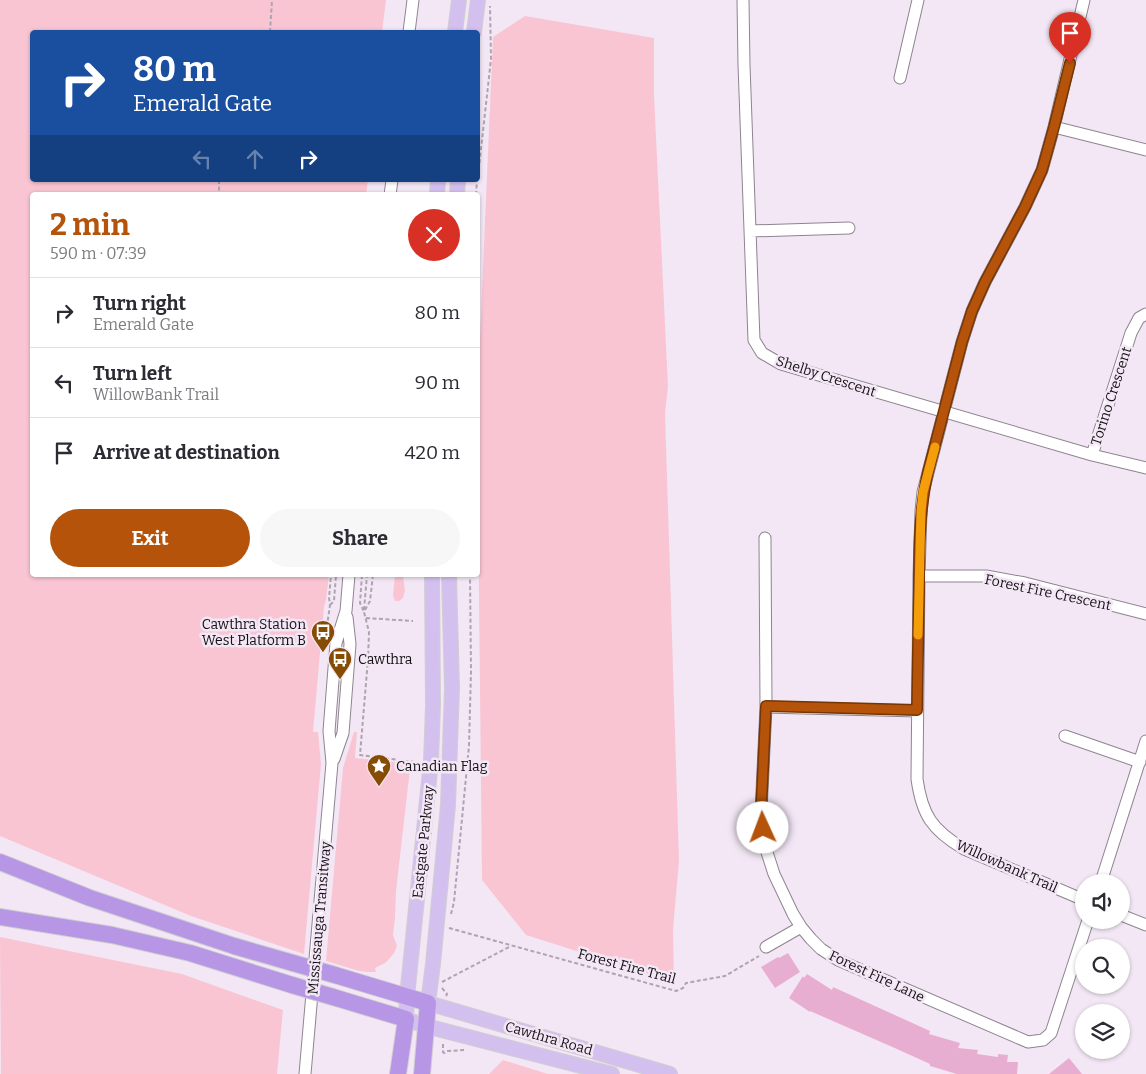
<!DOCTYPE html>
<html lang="en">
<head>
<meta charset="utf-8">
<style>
  body { margin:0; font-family:Bitter,serif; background:#f7f7f7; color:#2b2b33; height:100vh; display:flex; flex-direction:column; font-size:19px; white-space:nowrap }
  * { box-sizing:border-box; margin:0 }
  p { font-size:16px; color:#7c7c81 }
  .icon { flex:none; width:28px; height:28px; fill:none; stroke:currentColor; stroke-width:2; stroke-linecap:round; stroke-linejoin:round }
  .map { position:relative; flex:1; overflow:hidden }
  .details { position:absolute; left:30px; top:192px; width:450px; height:385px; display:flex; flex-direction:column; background:#fff; border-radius:5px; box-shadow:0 1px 4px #0004 }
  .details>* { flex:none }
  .guide { position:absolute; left:30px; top:30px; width:450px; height:152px; border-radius:5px; box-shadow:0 1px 4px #0004; background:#1a4fa0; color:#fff; overflow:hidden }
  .fabs { position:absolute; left:1075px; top:874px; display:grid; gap:10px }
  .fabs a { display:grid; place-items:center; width:55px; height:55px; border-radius:50%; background:#fff; box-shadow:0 1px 4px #0004; font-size:25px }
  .pin { position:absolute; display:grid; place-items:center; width:42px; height:42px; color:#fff; margin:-51px -21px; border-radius:50% 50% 50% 0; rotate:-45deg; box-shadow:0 0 5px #0007 }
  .pin .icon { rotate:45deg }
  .me { position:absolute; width:55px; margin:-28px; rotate:358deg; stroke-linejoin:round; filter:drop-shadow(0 0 4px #0008) }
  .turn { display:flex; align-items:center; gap:18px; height:105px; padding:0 20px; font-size:22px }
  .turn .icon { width:65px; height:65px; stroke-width:2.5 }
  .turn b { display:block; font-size:35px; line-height:42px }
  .lanes { display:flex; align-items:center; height:48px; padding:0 20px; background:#0003; justify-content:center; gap:25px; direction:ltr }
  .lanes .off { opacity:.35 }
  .round { display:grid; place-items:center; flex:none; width:52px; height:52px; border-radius:26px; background:#f7f7f7 }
  .headline { display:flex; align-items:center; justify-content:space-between; height:85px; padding:0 20px }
  h1 { font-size:30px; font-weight:700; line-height:38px; color:#b45309 }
  .button { display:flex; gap:10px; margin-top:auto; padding:10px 20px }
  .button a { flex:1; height:58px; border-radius:30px; background:#b45309; color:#fff; font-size:20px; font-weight:700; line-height:58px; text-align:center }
  .button a+a { background:#f7f7f7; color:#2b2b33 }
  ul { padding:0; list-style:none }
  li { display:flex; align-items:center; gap:15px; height:70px; padding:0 20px; border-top:1px solid #e1e1e2 }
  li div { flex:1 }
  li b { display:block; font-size:19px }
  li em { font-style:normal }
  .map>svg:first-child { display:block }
  .green { fill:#f9c5d2 }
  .building { fill:#e8aed1 }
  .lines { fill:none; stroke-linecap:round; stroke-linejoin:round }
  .minor-casing { stroke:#8e8490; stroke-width:13 }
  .major-casing { stroke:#d0cfd0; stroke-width:16 }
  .highway-casing { stroke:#d0cfd0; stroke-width:18 }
  .path { stroke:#aea4af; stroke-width:2; stroke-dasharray:4 2.5; stroke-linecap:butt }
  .minor { stroke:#fff; stroke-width:11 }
  .major { stroke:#d4c0ef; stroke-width:14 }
  .highway { stroke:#b796e5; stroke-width:16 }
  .highway-bridge-casing { stroke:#d0cfd0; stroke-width:18; stroke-linecap:butt }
  .highway-bridge { stroke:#b796e5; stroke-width:16 }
  .route-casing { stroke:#753606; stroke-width:12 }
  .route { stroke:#b45309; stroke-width:9 }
  .slow { stroke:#f59e0b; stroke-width:9 }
  .labels { text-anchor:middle; stroke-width:5; stroke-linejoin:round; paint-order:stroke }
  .street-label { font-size:14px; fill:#141014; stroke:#f3e7f5 }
  .poi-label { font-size:14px; fill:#141014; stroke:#f3e7f5; text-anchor:start }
</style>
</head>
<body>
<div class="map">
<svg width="1146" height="1074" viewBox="0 0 1146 1074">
  <rect width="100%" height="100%" fill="#f3e7f5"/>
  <path class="green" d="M0 0H386L382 32H32V180H368L366 195H32V575H329L326 600 324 607 313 732H318L321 764 304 954 191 916 0 836Z
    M525 16 654 38V95L668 387 665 412 679 861 673 929 674 982 526 935 482 880 478 497V385L493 37Z
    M395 575H403L405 591 403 598 399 601H395L393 596Z
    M354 732H357L355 758 405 763 410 769 396 891 395 918 393 935 397 946 394 953 390 958 385 963 375 968 376 972H368L359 971 326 961 343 768Z
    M0 937 182 974 283 1010 277 1074H1Z
    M503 1060 548 1074H489Z"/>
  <path class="building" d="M788 953 800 972 775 988 761 967 778 957 779 958Z
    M807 974 832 990 833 987 930 1031 929 1034 960 1043 958 1048 978 1050 977 1054 998 1057V1054L1008 1055 1007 1062H1018L1017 1074H957L930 1066V1064L897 1049 810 1011V1012L789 998 803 976 804 978Z
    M1069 1058 1082 1074H1049Z"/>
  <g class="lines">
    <g class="minor-casing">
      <path id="minor" d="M743 0 744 65 754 340 762 353 781 364 1092 455 1146 468
        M409 32 413 0
        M900 78 918 0
        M1054 127 1146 150
        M390 195 392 180
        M750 231 849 228
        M1092 455 1131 333 1139 318 1146 314
        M765 538 766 707 761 812 764 843 774 874 793 914 801 927 811 939 821 949 838 960 1028 1042 1043 1040 1051 1033 1088 920
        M919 576H986L1025 583 1146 614
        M766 707 917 711
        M1065 736 1140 762
        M334 759 343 733 350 644 347 617
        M1101 882 1146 741
        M1084 900 964 849C932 830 922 815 917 779L919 576 921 511 923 492 962 342 972 311 985 282 1025 207 1042 170 1054 127 1084 0
        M1121 915 1146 925
        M766 947 801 927
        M305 1074 332 763 329 731 336 643 346 611 349 575"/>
    </g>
    <g class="major-casing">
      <path id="major" d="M455 32 459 0
        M474 32 478 0
        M437 195 438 180
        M457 195 458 180
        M432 575 433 705 431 761 407 997 406 1019 426 1026 612 1074
        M449 575 452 688 448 805 433 964 428 1003 670 1074"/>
    </g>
    <g class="highway-casing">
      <path id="highway" d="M0 862 90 898 234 946 293 963
        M0 917 112 935 190 953 292 985
        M335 975 428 1003 422 1074
        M333 997 406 1019 398 1074"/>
    </g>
    <path class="path" d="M270 32 272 0
      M478 176 491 59 490 6
      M219 180V195
      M476 195 477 180
      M362 575 360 603 364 612
      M373 575 370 601 364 612 369 632 368 659 360 755 414 762
      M330 605 334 601 336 575
      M364 610 367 575
      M366 618 413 621
      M325 640 330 605 329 598 331 575
      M451 914 454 902 469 746 471 671 470 575
      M449 928 676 991 683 988 686 983 725 976 759 956
      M442 982 511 946
      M442 988 447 994 446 996
      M443 1044V1052L444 1053 448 1051 465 1050"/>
    <use href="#minor" class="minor"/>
    <use href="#major" class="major"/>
    <use href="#highway" class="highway"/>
    <g class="highway-bridge-casing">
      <path id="highway-bridge" d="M293 963 335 975
        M292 985 333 997"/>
    </g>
    <use href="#highway-bridge" class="highway-bridge"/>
  </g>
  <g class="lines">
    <g class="route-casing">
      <path id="route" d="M763 828 761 812 766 706 917 710C918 671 918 631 919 591 919 551 919 511 928 472L962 342 972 311 985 282 1025 207 1042 170 1054 127 1070 63"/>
    </g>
    <use href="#route" class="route"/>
    <path class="slow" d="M918 635 921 511 923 492 935 447"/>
  </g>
  <defs>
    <g id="bus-pin" transform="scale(1.25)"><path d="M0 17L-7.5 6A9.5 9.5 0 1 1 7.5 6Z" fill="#874c04" stroke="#f3e7f5"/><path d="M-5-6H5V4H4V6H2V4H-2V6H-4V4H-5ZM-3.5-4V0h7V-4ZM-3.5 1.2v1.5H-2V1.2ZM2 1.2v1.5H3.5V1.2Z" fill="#fff"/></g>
    <g id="sight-pin" transform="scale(1.25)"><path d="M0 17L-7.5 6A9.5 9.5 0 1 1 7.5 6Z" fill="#874c04" stroke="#f3e7f5"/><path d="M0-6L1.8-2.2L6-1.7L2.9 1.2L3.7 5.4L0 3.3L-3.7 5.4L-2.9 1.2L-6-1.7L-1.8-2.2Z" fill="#fff"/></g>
  </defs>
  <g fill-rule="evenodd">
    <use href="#bus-pin" x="323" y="632"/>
    <use href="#bus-pin" x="340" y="659"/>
    <use href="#sight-pin" x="379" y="766"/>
  </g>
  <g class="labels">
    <g class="street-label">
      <text transform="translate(826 376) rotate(18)" y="5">Shelby Crescent</text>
      <text transform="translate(1111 396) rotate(-72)" y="5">Torino Crescent</text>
      <text transform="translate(1048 592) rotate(12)" y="5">Forest Fire Crescent</text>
      <text transform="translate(423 842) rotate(-84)" y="5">Eastgate Parkway</text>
      <text transform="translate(1007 866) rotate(24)" y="5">Willowbank Trail</text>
      <text transform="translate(319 918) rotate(-85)" y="5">Mississauga Transitway</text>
      <text transform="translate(627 966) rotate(15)" y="5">Forest Fire Trail</text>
      <text transform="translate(877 976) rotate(25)" y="5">Forest Fire Lane</text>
      <text transform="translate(549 1038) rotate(16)" y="5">Cawthra Road</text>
    </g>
    <g class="poi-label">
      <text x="306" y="629" text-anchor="end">Cawthra Station<tspan x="306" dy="16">West Platform B</tspan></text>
      <text x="358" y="664">Cawthra</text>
      <text x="396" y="771">Canadian Flag</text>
    </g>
  </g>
</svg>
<div class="fabs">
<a><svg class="icon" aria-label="sound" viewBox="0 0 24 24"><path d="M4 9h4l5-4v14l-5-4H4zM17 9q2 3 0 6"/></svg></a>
<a><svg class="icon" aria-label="search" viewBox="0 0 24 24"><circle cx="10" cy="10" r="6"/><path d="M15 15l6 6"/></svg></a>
<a><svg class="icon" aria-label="layers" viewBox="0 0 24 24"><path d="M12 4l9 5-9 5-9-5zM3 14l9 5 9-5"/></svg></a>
</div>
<div class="pin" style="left:1070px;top:63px;background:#d93025"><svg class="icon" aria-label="arrive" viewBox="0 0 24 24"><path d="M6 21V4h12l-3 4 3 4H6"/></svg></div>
<svg class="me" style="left:763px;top:828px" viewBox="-20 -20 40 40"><circle r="19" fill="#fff"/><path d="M0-13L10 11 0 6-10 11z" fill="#b45309"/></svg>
<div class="guide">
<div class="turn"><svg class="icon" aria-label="right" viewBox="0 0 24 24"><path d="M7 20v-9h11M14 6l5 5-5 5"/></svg><div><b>80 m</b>Emerald Gate</div></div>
<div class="lanes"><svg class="icon off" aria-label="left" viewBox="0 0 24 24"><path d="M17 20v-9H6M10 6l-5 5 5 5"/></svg><svg class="icon off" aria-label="ahead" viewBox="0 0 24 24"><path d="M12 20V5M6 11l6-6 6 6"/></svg><svg class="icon" aria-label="right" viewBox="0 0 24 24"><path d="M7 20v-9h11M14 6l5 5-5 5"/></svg></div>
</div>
<section class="details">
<div class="headline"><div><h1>2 min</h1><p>590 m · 07:39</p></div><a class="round" style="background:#d93025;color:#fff"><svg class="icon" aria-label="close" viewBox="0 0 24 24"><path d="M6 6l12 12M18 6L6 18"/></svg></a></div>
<ul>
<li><svg class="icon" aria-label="right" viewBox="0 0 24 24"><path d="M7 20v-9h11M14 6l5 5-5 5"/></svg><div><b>Turn right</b><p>Emerald Gate</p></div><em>80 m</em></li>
<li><svg class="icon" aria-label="left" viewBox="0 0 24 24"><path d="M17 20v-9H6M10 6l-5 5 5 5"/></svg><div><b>Turn left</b><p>WillowBank Trail</p></div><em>90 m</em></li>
<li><svg class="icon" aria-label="arrive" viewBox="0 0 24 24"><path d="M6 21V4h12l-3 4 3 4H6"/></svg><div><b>Arrive at destination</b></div><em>420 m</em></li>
</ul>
<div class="button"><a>Exit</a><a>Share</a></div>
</section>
</div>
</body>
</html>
